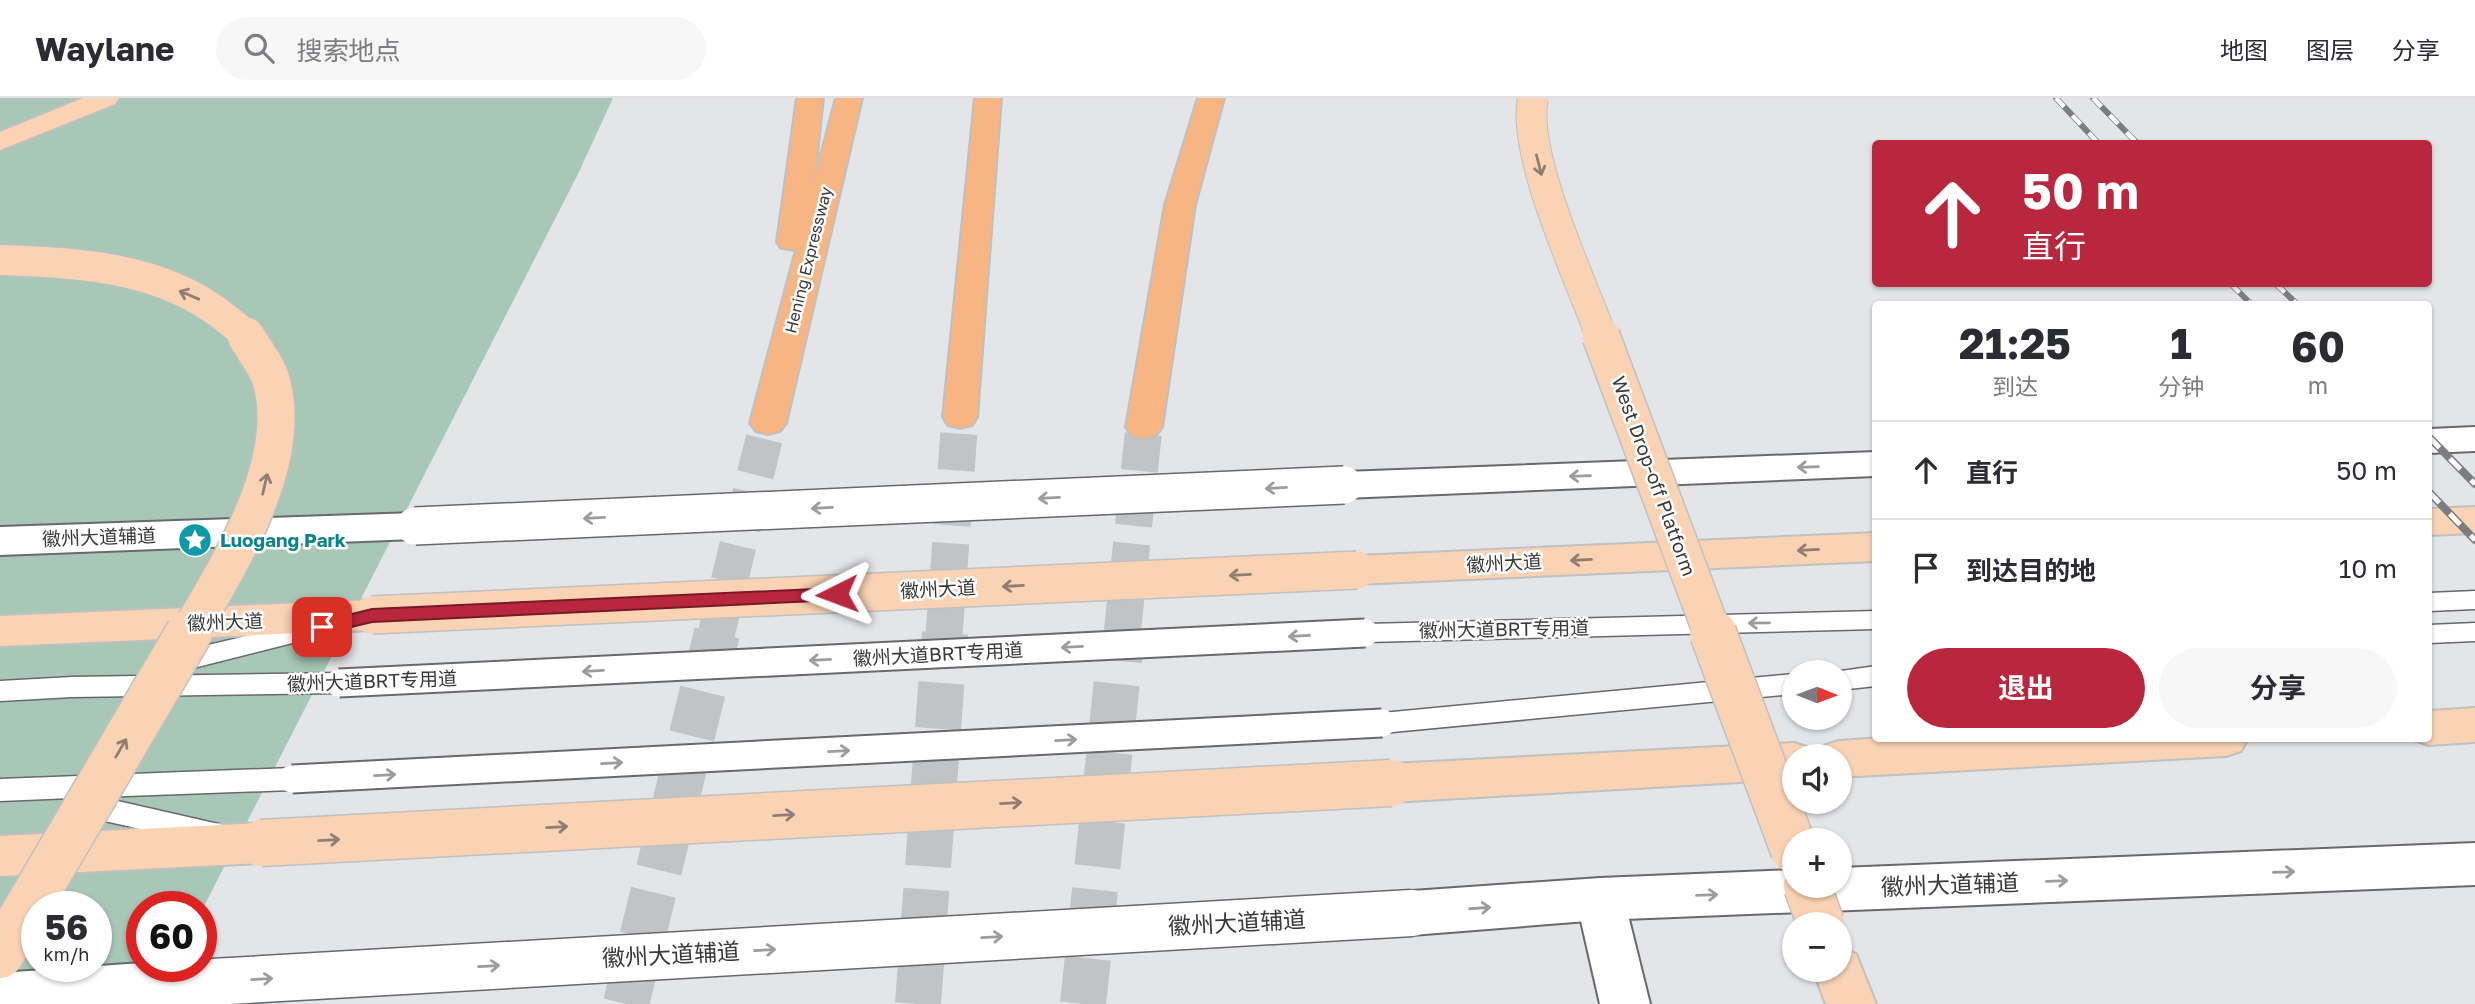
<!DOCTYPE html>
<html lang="zh">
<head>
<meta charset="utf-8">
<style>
  body { margin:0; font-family:"Golos Text","Noto Sans SC",sans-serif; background:#f7f7f7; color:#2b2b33; height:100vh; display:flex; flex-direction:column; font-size:26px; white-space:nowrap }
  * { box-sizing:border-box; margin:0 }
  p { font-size:23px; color:#7c7c81 }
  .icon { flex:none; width:38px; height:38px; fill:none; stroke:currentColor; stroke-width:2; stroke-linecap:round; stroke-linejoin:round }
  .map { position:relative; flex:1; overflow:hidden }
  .drawer { position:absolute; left:1872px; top:203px; width:560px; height:441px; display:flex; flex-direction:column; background:#fff; border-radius:7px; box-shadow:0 2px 5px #0004 }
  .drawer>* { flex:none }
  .hud { position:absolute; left:1872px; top:42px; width:560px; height:147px; border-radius:7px; box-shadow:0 2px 5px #0004; background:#b8273d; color:#fff; overflow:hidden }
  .needle { width:46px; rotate:91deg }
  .tools { position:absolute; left:1782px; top:562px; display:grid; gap:14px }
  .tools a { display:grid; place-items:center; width:70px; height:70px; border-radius:50%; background:#fff; box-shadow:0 2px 5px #0004; font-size:35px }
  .speed { position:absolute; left:21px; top:793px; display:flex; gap:14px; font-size:35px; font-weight:700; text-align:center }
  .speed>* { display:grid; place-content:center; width:91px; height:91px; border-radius:50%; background:#fff; box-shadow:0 2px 5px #0004; line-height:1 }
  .speed small { font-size:18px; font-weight:400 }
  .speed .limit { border:10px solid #d22; background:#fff; color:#111 }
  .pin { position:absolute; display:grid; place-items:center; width:60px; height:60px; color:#fff; margin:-30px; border-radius:14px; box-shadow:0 4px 10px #0006 }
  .me { position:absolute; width:77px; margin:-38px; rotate:267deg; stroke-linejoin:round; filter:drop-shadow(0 0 5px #0008) }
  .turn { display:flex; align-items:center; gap:24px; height:147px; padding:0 35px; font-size:32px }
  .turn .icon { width:91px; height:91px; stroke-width:2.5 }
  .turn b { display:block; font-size:49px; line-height:60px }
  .eta { display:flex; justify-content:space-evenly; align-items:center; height:119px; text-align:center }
  .eta b { font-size:42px; font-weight:700; line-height:49px }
  .cta { display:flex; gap:14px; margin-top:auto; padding:14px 35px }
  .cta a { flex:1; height:80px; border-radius:42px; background:#b8273d; color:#fff; font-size:28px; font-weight:700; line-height:80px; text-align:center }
  .cta a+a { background:#f7f7f7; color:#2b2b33 }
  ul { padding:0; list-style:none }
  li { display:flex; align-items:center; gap:21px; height:98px; padding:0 35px; border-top:2px solid #e1e1e2 }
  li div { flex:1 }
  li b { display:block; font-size:26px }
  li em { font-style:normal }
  header { display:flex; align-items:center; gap:42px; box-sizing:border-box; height:98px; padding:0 35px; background:#fff; border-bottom:2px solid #e1e1e2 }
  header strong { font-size:33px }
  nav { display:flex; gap:38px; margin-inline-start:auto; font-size:24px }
  .search { width:490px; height:63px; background:#f7f7f7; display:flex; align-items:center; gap:18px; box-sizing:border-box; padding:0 24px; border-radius:38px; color:#7c7c81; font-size:26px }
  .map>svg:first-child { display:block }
  .green { fill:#a8c7b7; fill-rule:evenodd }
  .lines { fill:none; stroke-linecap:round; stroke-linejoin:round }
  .motorway-tunnel-far1 { stroke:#c1c3c5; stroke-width:37; stroke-dasharray:37 18; stroke-linecap:butt }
  .motorway-tunnel { stroke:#c1c3c5; stroke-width:46; stroke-dasharray:46 23; stroke-linecap:butt }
  .service-casing { stroke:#68696b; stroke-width:3 }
  .minor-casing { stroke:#68696b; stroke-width:4 }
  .tertiary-casing { stroke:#68696b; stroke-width:4 }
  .primary-casing { stroke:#bfc0c0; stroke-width:4 }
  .motorway-casing { stroke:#bfc0c0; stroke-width:4 }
  .service { fill:#fff; fill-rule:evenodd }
  .minor { fill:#fff; fill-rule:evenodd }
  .tertiary { fill:#fff; fill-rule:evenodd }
  .primary { fill:#fad3b5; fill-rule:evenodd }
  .motorway { fill:#f6b583; fill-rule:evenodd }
  .rail-far1-casing { stroke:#7c7d7e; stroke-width:6 }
  .rail-casing { stroke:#7c7d7e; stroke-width:8 }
  .rail-far1 { stroke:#fff; stroke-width:4.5; stroke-dasharray:12; stroke-linecap:butt }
  .rail { stroke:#fff; stroke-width:5; stroke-dasharray:15; stroke-linecap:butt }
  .service-bridge-far1-casing { stroke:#68696b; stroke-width:25; stroke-linecap:butt }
  .service-bridge-casing { stroke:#68696b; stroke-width:31; stroke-linecap:butt }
  .tertiary-bridge-far1-casing { stroke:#68696b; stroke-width:40; stroke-linecap:butt }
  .tertiary-bridge-casing { stroke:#68696b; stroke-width:49; stroke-linecap:butt }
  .primary-bridge-far2-casing { stroke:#bfc0c0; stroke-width:32; stroke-linecap:butt }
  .primary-bridge-far1-casing { stroke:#bfc0c0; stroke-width:40; stroke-linecap:butt }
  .primary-bridge-casing { stroke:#bfc0c0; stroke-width:49; stroke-linecap:butt }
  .service-bridge-far1 { stroke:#fff; stroke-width:22 }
  .service-bridge { stroke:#fff; stroke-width:27 }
  .tertiary-bridge-far1 { stroke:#fff; stroke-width:37 }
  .tertiary-bridge { stroke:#fff; stroke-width:46 }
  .primary-bridge-far2 { stroke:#fad3b5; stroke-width:30 }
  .primary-bridge-far1 { stroke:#fad3b5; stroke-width:37 }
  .primary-bridge { stroke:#fad3b5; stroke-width:46 }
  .oneway { stroke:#8f7e71 }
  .oneway2 { stroke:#9c9c9c }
  .route { fill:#b8273d; stroke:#781928; stroke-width:2 }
  .labels { text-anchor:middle; stroke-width:5; stroke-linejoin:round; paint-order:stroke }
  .far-street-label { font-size:16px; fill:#383939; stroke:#fff }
  .street-label { font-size:19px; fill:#383939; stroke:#fff }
  .culture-label { font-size:19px; font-weight:bold; fill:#0d838f; stroke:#fff; text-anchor:start }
  .near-street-label { font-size:23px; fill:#383939; stroke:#fff }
</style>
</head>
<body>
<header>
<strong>Waylane</strong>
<div class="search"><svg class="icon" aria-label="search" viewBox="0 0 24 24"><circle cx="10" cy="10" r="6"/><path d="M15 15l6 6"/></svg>搜索地点</div>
<nav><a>地图</a><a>图层</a><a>分享</a></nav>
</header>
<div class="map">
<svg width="2475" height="906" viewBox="0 0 2475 906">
  <rect width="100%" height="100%" fill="#e3e5e8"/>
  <path class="green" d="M0 0H613L578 76 201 814V808H142V868L0 906ZM37 808H96V868H37Z"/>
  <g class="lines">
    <path class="motorway-tunnel-far1" d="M716 537 768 325
      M944 537 960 319
      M1122 537 1144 329"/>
    <path class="motorway-tunnel" d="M626 906 717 535
      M918 906 945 535
      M1083 906 1122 535"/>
    <g class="service-casing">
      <path id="service" d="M2475 493V511L2429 513V495Z
        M1876 513V531L1367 544 1358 541 1355 535 1358 529 1367 526Z
        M328 519 336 522 340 528 336 534 174 575 165 572 162 565 165 558 174 555Z
        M2475 525V543L2429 545V527Z
        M1876 568V588L1839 592V574H1834Z
        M339 575 348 578 351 585 348 592 339 595 72 599 0 603V583L72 579Z
        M1794 576V596L1382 635 1373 632 1369 625 1373 618 1382 615Z
        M292 670 301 673 305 681 301 689 292 692 100 699 223 727 227 735 223 743 213 747 82 718 73 715 69 707 72 700 0 703V681Z"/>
    </g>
    <g class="minor-casing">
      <path id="minor" d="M1600 780 1617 786 1624 801 1650 906H1600L1576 801 1583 786Z"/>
    </g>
    <g class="tertiary-casing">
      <path id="tertiary" d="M2475 329V353L2429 355V331Z
        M1876 354V378L1344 400 1331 396 1326 387 1331 378 1344 374Z
        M415 415 428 419 434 428 428 437 415 441 0 457V429Z
        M2475 745V787L1600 822 1412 837 1395 830 1388 815 1395 800 1412 793 1600 780 1794 772V788H1839V770Z
        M201 864 212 868 219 885 212 902 200 906H0V875L142 865V868H201Z"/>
    </g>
    <g class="primary-casing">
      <path id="primary" d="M83 0H119L115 6 0 52V34Z
        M2475 409V435L2429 437V411Z
        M1876 435V463L1357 486 1343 482 1337 472 1343 462 1357 458Z
        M372 502 386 506 392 517 386 528 372 532 0 548V518Z
        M2475 610V644L2429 647 2414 642 2413 640H2429V613Z
        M1883 640H2248L2241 653 2226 658 1839 679V658H1818L1823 648 1839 643Z
        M1794 645 1810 650 1814 658H1794V681L1391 704 1375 698 1369 685 1375 672 1391 666Z
        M261 725 277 731 284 745 277 759 261 765 0 778V738Z
        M1839 849 1856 856 1876 906H1826L1813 872H1839Z"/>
    </g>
    <g class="motorway-casing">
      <path id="motorway" d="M797 0H823L814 84 836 0H862L786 325 780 333 768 336 756 333 750 325 796 152 781 150 777 144Z
        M975 0H1001L977 319 972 327 960 330 948 327 943 319Z
        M1198 0H1224L1195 107 1162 329 1156 337 1144 341 1132 337 1126 329 1165 107Z"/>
    </g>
    <use href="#service" class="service"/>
    <use href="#minor" class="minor"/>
    <use href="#tertiary" class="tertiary"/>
    <use href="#primary" class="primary"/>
    <use href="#motorway" class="motorway"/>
    <g class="rail-far1-casing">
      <path id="rail-far1" d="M2056 0 2099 46
        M2093 0 2138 46
        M2231 186 2251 206
        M2276 186 2297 206"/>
    </g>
    <g class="rail-casing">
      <path id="rail" d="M2429 339 2475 386
        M2429 394 2475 442"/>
    </g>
    <use href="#rail-far1" class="rail-far1"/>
    <use href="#rail" class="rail"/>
    <g class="service-bridge-far1-casing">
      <path id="service-bridge-far1" d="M1329 537 1367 535"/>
    </g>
    <g class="service-bridge-casing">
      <path id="service-bridge" d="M339 585 1365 535
        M292 681 1382 625"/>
    </g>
    <g class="tertiary-bridge-far1-casing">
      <path id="tertiary-bridge-far1" d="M415 428 1344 387"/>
    </g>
    <g class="tertiary-bridge-casing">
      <path id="tertiary-bridge" d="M194 885 1412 815"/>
    </g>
    <g class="primary-bridge-far2-casing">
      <path id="primary-bridge-far2" d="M1533 0C1521 56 1581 183 1602 240
        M0 162C78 165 159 168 223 218 231 225 241 231 247 240"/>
    </g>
    <g class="primary-bridge-far1-casing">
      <path id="primary-bridge-far1" d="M1601 238 1713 537
        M372 517 1357 472
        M188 537C228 468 297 362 270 279 265 265 253 251 246 238"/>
    </g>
    <g class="primary-bridge-casing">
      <path id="primary-bridge" d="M1713 535 1794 752
        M261 745 1391 685
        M1807 788 1821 826
        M0 857 189 535"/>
    </g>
    <use href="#service-bridge-far1" class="service-bridge-far1"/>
    <use href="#service-bridge" class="service-bridge"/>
    <use href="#tertiary-bridge-far1" class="tertiary-bridge-far1"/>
    <use href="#tertiary-bridge" class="tertiary-bridge"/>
    <use href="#primary-bridge-far2" class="primary-bridge-far2"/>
    <use href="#primary-bridge-far1" class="primary-bridge-far1"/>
    <use href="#primary-bridge" class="primary-bridge"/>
  </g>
  <defs><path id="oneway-shaft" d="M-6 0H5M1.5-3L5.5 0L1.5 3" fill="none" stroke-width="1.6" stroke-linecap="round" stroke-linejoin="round" transform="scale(1.75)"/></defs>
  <g class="oneway">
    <use href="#oneway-shaft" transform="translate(1539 67) rotate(76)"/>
    <use href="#oneway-shaft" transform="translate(189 197) rotate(-157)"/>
    <use href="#oneway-shaft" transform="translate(265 386) rotate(-77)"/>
    <use href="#oneway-shaft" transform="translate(1808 452) rotate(177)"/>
    <use href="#oneway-shaft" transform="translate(1581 462) rotate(177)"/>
    <use href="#oneway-shaft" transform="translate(1240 477) rotate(177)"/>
    <use href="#oneway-shaft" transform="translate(1013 488) rotate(177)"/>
    <use href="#oneway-shaft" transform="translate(121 650) rotate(-60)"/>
    <use href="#oneway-shaft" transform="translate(1011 705) rotate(-3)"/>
    <use href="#oneway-shaft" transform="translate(784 717) rotate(-3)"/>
    <use href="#oneway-shaft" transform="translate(557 729) rotate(-3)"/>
    <use href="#oneway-shaft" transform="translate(329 742) rotate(-3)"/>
  </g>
  <g class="oneway2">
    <use href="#oneway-shaft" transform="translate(1808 369) rotate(178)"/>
    <use href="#oneway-shaft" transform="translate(1580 378) rotate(178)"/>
    <use href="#oneway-shaft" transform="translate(1276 390) rotate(177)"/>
    <use href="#oneway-shaft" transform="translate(1049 400) rotate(177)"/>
    <use href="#oneway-shaft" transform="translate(822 410) rotate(177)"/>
    <use href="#oneway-shaft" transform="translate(594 420) rotate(177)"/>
    <use href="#oneway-shaft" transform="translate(1759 525) rotate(179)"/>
    <use href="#oneway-shaft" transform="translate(1299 538) rotate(177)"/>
    <use href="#oneway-shaft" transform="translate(1072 549) rotate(177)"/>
    <use href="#oneway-shaft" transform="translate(820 562) rotate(177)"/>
    <use href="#oneway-shaft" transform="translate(593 573) rotate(177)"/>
    <use href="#oneway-shaft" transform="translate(1066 642) rotate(-3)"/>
    <use href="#oneway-shaft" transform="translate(839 653) rotate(-3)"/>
    <use href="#oneway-shaft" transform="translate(612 665) rotate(-3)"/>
    <use href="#oneway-shaft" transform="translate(385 677) rotate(-3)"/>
    <use href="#oneway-shaft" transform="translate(2284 774) rotate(-2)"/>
    <use href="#oneway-shaft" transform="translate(2057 783) rotate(-2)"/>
    <use href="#oneway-shaft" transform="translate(1707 797) rotate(-2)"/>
    <use href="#oneway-shaft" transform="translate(1480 810) rotate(-4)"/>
    <use href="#oneway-shaft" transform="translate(992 839) rotate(-3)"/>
    <use href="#oneway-shaft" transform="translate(765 852) rotate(-3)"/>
    <use href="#oneway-shaft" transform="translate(489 868) rotate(-3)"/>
    <use href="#oneway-shaft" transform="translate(262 881) rotate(-3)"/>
  </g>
  <path class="route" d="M837 490 845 496 837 502 372 524 322 536 313 529 316 525 372 511Z"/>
  <defs>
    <g id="sight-disc" transform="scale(1.75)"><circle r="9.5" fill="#0f9aa8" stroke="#fff"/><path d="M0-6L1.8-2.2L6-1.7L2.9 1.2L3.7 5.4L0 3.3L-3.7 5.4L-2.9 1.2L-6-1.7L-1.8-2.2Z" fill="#fff"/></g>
  </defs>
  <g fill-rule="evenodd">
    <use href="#sight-disc" x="195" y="442"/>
  </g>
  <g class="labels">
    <g class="far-street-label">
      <text transform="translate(808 162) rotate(-76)" y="6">Hening Expressway</text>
    </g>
    <g class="street-label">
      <text transform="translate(1654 378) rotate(70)" y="7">West Drop-off Platform</text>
      <text transform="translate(99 439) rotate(-2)" y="7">徽州大道辅道</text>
      <text transform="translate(1504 465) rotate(-3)" y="7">徽州大道</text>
      <text transform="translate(938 491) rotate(-3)" y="7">徽州大道</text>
      <text transform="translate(225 524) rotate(-2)" y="7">徽州大道</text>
      <text transform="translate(1504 531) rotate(-1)" y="7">徽州大道BRT专用道</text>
      <text transform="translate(938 556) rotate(-3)" y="7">徽州大道BRT专用道</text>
      <text transform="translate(372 583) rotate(-2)" y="7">徽州大道BRT专用道</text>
    </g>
    <g class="culture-label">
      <text x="220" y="449">Luogang Park</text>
    </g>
    <g class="near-street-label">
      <text transform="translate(1950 787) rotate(-2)" y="8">徽州大道辅道</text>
      <text transform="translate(1237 825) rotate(-3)" y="8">徽州大道辅道</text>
      <text transform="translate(671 857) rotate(-3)" y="8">徽州大道辅道</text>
    </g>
  </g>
</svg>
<div class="tools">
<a><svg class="needle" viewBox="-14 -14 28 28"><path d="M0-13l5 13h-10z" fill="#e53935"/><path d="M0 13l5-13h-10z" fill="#7c7c81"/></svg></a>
<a><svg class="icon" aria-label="sound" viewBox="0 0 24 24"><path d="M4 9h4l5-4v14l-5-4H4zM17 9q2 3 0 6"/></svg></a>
<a>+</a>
<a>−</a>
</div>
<div class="speed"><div>56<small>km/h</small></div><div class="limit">60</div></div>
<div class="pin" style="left:322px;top:529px;background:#d93025"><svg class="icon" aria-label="arrive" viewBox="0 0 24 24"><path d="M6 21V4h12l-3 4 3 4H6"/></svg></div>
<svg class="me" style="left:837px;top:496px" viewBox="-20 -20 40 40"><path d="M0-17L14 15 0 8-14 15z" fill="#b8273d" stroke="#fff" stroke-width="4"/></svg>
<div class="hud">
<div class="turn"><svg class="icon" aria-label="ahead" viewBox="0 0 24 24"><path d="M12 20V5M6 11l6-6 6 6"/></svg><div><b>50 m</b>直行</div></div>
</div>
<section class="drawer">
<div class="eta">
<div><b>21:25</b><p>到达</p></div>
<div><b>1</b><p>分钟</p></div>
<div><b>60</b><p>m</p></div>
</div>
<ul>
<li><svg class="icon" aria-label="ahead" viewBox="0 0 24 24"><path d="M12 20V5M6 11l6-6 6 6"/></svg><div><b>直行</b></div><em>50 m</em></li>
<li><svg class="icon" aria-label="arrive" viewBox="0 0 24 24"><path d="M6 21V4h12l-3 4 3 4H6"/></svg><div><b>到达目的地</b></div><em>10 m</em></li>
</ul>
<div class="cta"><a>退出</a><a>分享</a></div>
</section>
</div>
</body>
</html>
